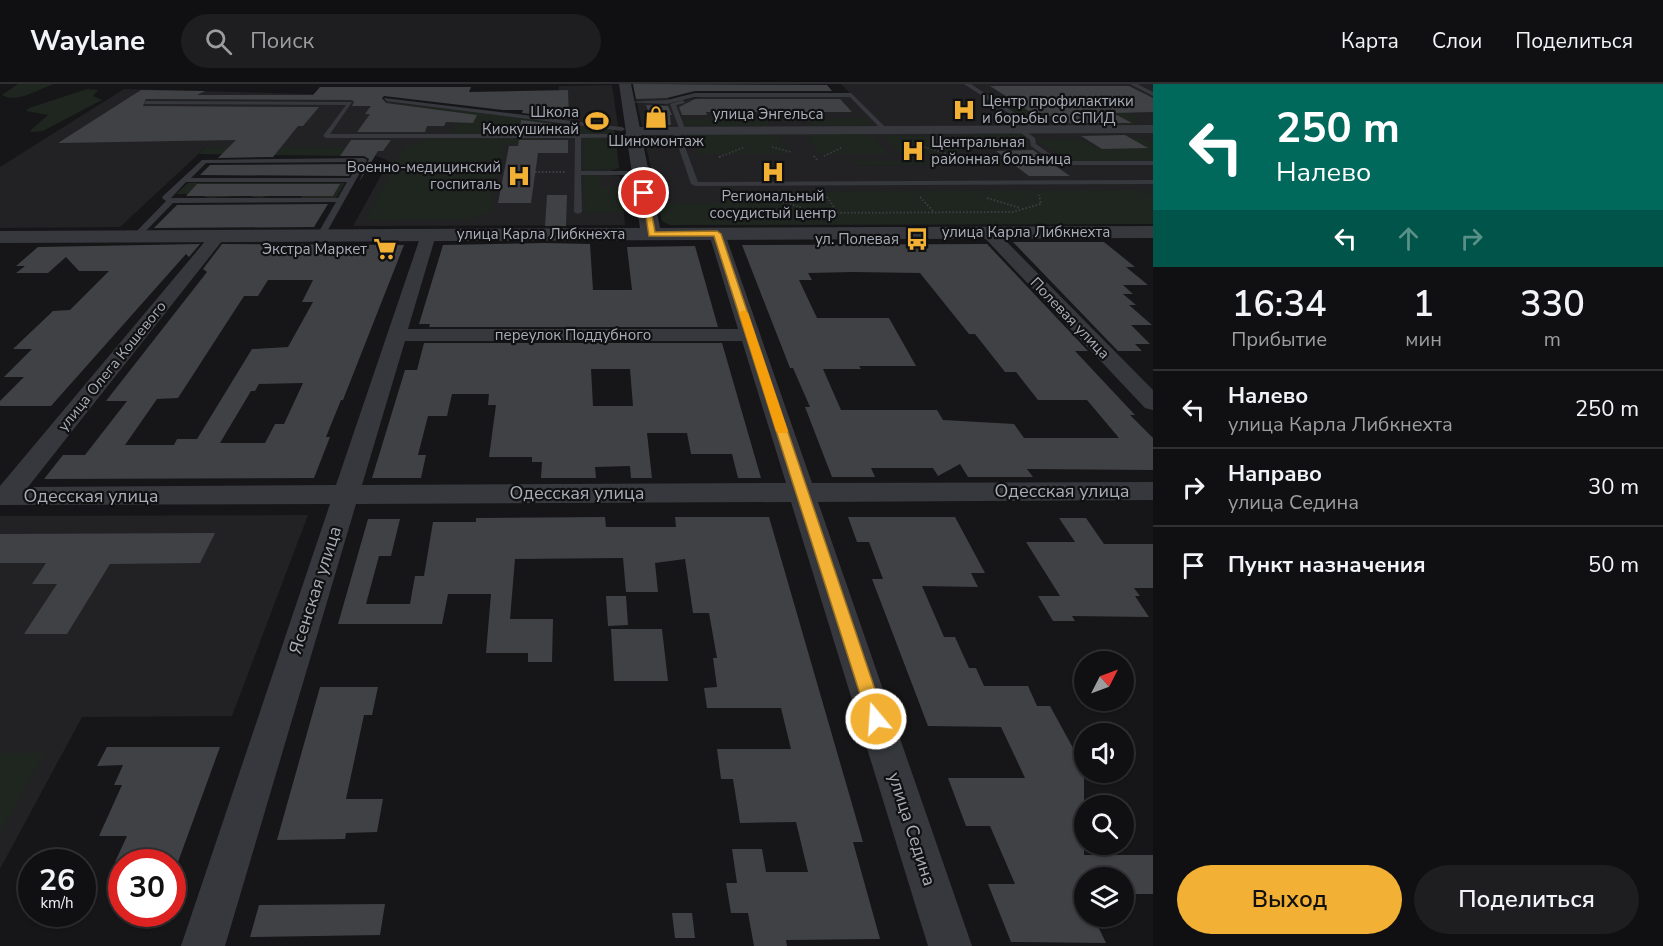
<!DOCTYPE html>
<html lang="ru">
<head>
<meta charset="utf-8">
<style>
  body { margin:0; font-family:"Nunito Sans",sans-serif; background:#1e1e20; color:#f1f3f6; height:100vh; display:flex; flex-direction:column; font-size:22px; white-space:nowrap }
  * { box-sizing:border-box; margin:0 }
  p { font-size:20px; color:#9c9d9f }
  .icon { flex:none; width:33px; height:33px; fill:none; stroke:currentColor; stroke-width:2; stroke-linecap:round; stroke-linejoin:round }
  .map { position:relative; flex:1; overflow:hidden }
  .sheet { display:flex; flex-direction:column; background:#101012; width:510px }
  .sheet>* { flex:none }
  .banner { background:#00695c; color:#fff; overflow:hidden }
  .needle { width:39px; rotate:48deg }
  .fabs { position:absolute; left:1074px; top:567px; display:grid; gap:12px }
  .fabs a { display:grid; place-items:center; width:60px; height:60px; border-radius:50%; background:#101012; box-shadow:0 2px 4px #0004,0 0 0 2px #303032; font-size:30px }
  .speed { position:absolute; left:18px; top:765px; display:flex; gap:12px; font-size:30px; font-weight:700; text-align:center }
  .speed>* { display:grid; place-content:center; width:78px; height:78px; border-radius:50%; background:#101012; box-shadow:0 2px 4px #0004,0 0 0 2px #303032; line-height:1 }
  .speed small { font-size:15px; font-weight:400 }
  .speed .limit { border:9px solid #d22; background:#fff; color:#111 }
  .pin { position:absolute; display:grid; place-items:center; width:51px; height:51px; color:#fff; margin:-26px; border:3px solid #fff; border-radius:50%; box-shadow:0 2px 6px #0007 }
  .me { position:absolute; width:66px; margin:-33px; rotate:342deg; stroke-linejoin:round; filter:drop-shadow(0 0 4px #0008) }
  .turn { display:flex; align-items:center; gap:21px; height:126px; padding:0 24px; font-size:27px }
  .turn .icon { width:78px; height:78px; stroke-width:2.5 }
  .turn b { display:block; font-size:42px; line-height:51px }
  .lanes { display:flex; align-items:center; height:57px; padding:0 24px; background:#0003; justify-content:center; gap:30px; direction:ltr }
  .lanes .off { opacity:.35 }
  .eta { display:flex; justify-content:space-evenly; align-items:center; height:102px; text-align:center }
  .eta b { font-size:36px; font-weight:600; line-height:42px }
  .action { display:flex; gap:12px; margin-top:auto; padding:12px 24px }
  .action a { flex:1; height:69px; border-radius:36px; background:#f2b134; color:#111; font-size:24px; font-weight:600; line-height:69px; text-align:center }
  .action a+a { background:#1e1e20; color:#f1f3f6 }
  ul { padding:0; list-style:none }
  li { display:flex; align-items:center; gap:18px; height:78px; padding:0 24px; border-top:2px solid #303032 }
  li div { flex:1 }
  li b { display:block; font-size:22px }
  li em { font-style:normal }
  header { display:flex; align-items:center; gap:36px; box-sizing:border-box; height:84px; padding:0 30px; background:#101012; border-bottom:2px solid #303032 }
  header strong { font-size:28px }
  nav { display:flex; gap:33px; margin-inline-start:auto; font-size:21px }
  .search { width:420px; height:54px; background:#1e1e20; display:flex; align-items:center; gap:15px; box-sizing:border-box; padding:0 21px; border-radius:33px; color:#9c9d9f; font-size:22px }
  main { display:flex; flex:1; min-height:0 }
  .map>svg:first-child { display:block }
  .built { fill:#222225 }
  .green { fill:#1e261f }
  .building { fill:#404145; fill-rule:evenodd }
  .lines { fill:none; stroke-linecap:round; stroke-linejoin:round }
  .path-far1 { stroke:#3d3f44; stroke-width:1.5; stroke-dasharray:1.5 2; stroke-linecap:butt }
  .path { stroke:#3d3f44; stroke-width:2; stroke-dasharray:1.5 2; stroke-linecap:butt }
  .service { fill:#37383d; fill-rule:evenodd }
  .minor { fill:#37383d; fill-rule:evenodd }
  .tertiary { fill:#37383d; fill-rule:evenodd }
  .route { fill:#f2b134; stroke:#9d7322; stroke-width:1.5 }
  .slow { fill:#f59e0b }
  .labels { text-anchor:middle; stroke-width:4.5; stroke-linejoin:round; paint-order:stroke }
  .far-poi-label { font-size:15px; fill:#a8adb8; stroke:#111113; text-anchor:end }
  .far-street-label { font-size:15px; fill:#a8adb8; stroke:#111113 }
  .street-label { font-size:18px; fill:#a8adb8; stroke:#111113 }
</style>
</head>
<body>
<header>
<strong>Waylane</strong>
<div class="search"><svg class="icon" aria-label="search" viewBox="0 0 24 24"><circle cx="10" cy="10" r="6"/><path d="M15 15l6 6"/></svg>Поиск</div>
<nav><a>Карта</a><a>Слои</a><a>Поделиться</a></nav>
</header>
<main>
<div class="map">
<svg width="1153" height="862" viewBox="0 0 1153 862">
  <rect width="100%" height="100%" fill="#161618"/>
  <path class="built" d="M633 0H673L677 9 667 10 669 16H659L661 21 700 13 853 12 841 0H1153V140L670 141 662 137Z
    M612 1 618 42 559 35V2Z
    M124 5 344 11 614 46 619 84 610 87 611 91 620 92 625 141 353 142 389 77 354 63H206L120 143 0 144V83Z
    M308 431 232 632 82 633 0 785V432Z"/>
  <path class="green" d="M18 0H54C39 5 16 20 2 11Z
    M87 5 98 6 93 12 102 16 43 47 30 48 32 45 48 31 26 27 29 24Z
    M409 20 614 46 615 51H546L545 60H505L490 129 470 135 365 136 404 63 451 48 460 33 456 30 410 22Z
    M1008 23C1047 23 1103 15 1138 33L1134 36 1136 41H1035Z
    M865 34 872 41H812L806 35Z
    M684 35H766L770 42H687Z
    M689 47H775L790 70H698Z
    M805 50H870L889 70H820Z
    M1022 50 1028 54 1027 58 963 59 953 51Z
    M882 51 944 53 963 69 901 70Z
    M583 54H603L604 57 616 58 619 84 584 87Z
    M1144 54 1153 60V76L1069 77 1040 59 1041 55H1079L1096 63H1122L1114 55Z
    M206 63H354L348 72 199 70Z
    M1008 76 1014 80 856 81 852 77Z
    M584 91H596L601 93 602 103H621L624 129H585Z
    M188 99H345L336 114H301L303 111 272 110 261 114 252 113V111L211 114 205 113 204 110H176Z
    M1143 106 1153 112V140L670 141 662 137 658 119H724L721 108Z
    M0 669H45L0 749Z"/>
  <path class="building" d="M633 0 827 1 832 7H695L667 14 636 15Z
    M990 2H1129L1153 14V28L1113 29 1132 39H1061L1045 29H1032Z
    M320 3H471L469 8 568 6 569 34 522 29 523 26H503L384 12 382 14 386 19 477 31 473 39 446 38 444 42H427L425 48H357L370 30H365L371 22H352L354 18 352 16 146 15 143 22 319 23 303 42H298L273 73 218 74 236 56 58 59 141 6 205 7 197 11H313Z
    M695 15H840L852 28H803L806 31H766L764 28H706L707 31H682L679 23Z
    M646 21 668 22 672 31H670L671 41H653Z
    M521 36 569 42V48H520Z
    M1125 51 1148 64 1102 65 1081 52Z
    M351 56H391L383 67H378L359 98 369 75 364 72H340Z
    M519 56H568V69H538L531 119H498L509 62H518Z
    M1033 66 1057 83 1070 92H1029L996 67Z
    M355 80 349 92 200 91 210 81Z
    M197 100H340L333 112H186Z
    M547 111H567L566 142H545Z
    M328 120 314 143 154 144 177 121Z
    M1013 158H1104L1135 183H1126L1148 201H1123L1133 210H1123L1136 221H1129L1152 241H1131L1150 260H1135L1142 267H1118Z
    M544 159 590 160 593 206H632L627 163 695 162 718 243H429L430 240H419L443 161Z
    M200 160 189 173 186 170 51 322H0V317L24 293H4L32 265H13L53 227 70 226 109 187H79L66 173 48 189H16L25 182H16L38 163Z
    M222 160 404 161 343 316H341L326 353H330L314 394 44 395 63 371H85L127 317H106L207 188 203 185ZM268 196H313L302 218H313L288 263 252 265 197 355H177L174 361H125L157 315 178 314 244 212H258ZM303 299 284 340H275L265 359H220L251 307H255L259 300Z
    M987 160 1088 267H1075L1135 331H1130L1153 354V386L1027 385 1033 393H968L960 380 938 392 933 384H871L875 393H832L805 323H810L793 284H790L742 161ZM853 188 920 189 969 250H975L1005 288H1016L1038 316H1087L1119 354H1024L1014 340 943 336 937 326H841L823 285H861L859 282H916L889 234H817L799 196H812L808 189Z
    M424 259H722L761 394H738L732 370H691L687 349H647L652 394H631L630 382 595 383 596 394H541L542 378H532V373H489L496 321H488L489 310H452L447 332H428L418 371H426L421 394H372L405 286H417ZM591 285H630L633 322H593Z
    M605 433 606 443H676L675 433H769L863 758H853L880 855 786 856 787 862H754L748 829H731L726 799H737L732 765H762L766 788H808L796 738 740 739 733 695H721L717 665H791L781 624H707L704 604 717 603 713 574H717L709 529H693L685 475 655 479 658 508H626L623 474 515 475 510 535H553L552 578H528V569H486L491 510H448L442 540H338L368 435H400L391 472H379L366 520H410L415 492H424L433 438H476V434Z
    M848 433H955L985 489H971L978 503 922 502 944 553H955L969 584H976L984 602H1028L1037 622H1050L1084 684V771H1153V810H1124V794H1084V809H1083L1084 832H1093L1106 859 1011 858 988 800H1015L990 742H966L948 694H1025L1001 643 928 642 872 495H883L869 458H857Z
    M1059 434H1086L1104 460H1153V504H1134L1140 512H1135L1149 533 1072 532 1075 537H1053L1038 512H1060L1026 458H1075Z
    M215 449 200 479 110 480 67 550H24L57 500H32L46 479H0V450Z
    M606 512H626L628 541 608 542Z
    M611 545H662L668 597H614Z
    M320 603H378L372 631H364L346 715H383L377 748 346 749 345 755 277 756Z
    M107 663H220L178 778H115L127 752H99L122 701H114L123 681 97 682Z
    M385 820 380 851 250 853 259 821Z
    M672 829H692L695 854H675Z"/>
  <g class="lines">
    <path class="path-far1" d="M1103 22 1128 27
      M1131 28 1128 27H1153
      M772 63 791 68
      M924 63 955 72
      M824 72 843 63
      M905 72 926 63
      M719 73 745 63"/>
    <path class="path" d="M814 72 817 76
      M719 73 722 72
      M535 88H565
      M827 113 838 129
      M920 113 933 127
      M773 114 816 129 1012 128 1041 120 1039 111
      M987 114 1020 124"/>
    <path class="service" d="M964 0H971L1039 45 1034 46Z
      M1130 0H1137L1153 8V12Z
      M695 9H851L888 46 883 47 850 13H695L667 20 625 18 667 16Z
      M384 14 622 43 625 45 622 47 386 17Z
      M683 16 685 19 676 21 686 47 683 49 680 47 670 20Z
      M146 17 352 18 330 50H634L636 53 581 54V87H641L644 89 641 91H581L582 128 578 130 574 128 575 54H326L323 52 346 21 144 20Z
      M1017 44H1021L1035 54 1036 60 1060 77H1153V81H1058L1031 62 1030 56 1017 46Z
      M676 45 679 47 698 98 1153 96V100L695 102 691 100 673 47Z
      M364 74 367 76 324 153 317 151 336 118 173 119 139 154 132 152 166 117 162 114 163 112 202 76ZM359 78 350 94H191L206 79ZM186 98H347L338 114H171Z"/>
    <path class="minor" d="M1153 41V49L633 51 627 47 633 43Z
      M988 143 994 145 1153 306V326L1145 324 982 151 980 148 982 145Z
      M717 145 725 150 812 399 1153 398V416L818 418 972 862H928L791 418 356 420 225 862H181L330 420 0 421V402L212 149H224L226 152 28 403 336 401 422 148 428 146 436 151 408 245H738L709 150ZM405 257H742L786 399 362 401Z"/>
    <path class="tertiary" d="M619 0H631L660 144 1153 142V154L0 159V147L640 144Z"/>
  </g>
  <path class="route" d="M642 107 648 109 655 148 717 147 721 150 885 635 883 641 876 643 870 641 868 635 714 152H649Z"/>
  <path class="slow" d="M744 226 748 229 788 347 787 349H778L776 347 739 229Z"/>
  <defs>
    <g id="hospital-bare" transform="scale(1.8)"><path d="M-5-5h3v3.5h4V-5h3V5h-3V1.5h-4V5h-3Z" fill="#f2b134" stroke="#111113" stroke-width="2.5" paint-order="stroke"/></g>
    <g id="shop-bare" transform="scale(1.8)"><path d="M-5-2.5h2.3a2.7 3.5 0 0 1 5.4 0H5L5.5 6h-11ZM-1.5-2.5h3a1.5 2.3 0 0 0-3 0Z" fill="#f2b134" stroke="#111113" stroke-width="2.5" paint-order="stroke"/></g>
    <g id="stadium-bare" transform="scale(1.8)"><path d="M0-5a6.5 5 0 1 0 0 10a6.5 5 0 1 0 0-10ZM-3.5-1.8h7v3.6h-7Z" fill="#f2b134" stroke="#111113" stroke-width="2.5" paint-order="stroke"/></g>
    <g id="bus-bare" transform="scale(1.8)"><path d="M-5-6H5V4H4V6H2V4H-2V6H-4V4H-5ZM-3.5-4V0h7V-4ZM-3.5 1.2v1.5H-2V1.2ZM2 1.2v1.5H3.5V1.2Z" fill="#f2b134" stroke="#111113" stroke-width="2.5" paint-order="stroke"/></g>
    <g id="supermarket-bare" transform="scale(1.8)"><path d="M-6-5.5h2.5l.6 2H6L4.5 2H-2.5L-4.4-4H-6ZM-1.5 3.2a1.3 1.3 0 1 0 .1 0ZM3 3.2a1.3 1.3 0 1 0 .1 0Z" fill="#f2b134" stroke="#111113" stroke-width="2.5" paint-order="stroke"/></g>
  </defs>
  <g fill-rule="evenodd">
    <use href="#hospital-bare" x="964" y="26"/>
    <use href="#shop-bare" x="656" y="33"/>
    <use href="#stadium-bare" x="597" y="37"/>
    <use href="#hospital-bare" x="913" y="67"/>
    <use href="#hospital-bare" x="773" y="88"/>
    <use href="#hospital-bare" x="519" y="92"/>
    <use href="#bus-bare" x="917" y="155"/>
    <use href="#supermarket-bare" x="385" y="165"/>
  </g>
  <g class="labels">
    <g class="far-poi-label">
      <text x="982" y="22" text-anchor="start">Центр профилактики<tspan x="982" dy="17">и борьбы со СПИД</tspan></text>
      <text x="579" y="33">Школа<tspan x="579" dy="17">Киокушинкай</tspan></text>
      <text x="656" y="62" text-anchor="middle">Шиномонтаж</text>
      <text x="931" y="63" text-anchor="start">Центральная<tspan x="931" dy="17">районная больница</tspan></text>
      <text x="501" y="88">Военно-медицинский<tspan x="501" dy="17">госпиталь</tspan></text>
      <text x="773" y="117" text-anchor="middle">Региональный<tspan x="773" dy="17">сосудистый центр</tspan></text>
      <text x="899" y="160">ул. Полевая</text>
      <text x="367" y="170">Экстра Маркет</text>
    </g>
    <g class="far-street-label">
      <text x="768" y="35">улица Энгельса</text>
      <text x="1026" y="153">улица Карла Либкнехта</text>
      <text x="541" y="155">улица Карла Либкнехта</text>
      <text transform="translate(1070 234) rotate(46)" y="5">Полевая улица</text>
      <text x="573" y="256">переулок Поддубного</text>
      <text transform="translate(112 282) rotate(-51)" y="5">улица Олега Кошевого</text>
    </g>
    <g class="street-label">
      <text x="1062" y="413">Одесская улица</text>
      <text x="577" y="415">Одесская улица</text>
      <text x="91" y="418">Одесская улица</text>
      <text transform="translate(315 506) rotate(-72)" y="6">Ясенская улица</text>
      <text transform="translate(912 745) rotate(72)" y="6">улица Седина</text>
    </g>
  </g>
</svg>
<div class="fabs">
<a><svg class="needle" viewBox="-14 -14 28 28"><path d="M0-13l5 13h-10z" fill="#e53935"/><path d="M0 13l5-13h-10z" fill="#9c9d9f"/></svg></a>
<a><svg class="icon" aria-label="sound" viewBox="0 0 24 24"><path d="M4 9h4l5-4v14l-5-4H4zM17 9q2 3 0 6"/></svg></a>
<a><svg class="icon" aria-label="search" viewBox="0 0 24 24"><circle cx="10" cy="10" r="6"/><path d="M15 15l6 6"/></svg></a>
<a><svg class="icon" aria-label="layers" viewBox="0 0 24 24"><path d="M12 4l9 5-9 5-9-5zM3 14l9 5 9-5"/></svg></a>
</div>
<div class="speed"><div>26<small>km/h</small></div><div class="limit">30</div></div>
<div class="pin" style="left:644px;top:109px;background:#d93025"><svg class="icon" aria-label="arrive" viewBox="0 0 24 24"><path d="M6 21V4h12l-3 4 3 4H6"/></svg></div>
<svg class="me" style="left:876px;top:635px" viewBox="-20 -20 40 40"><circle r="17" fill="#f2b134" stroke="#fff" stroke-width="3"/><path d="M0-11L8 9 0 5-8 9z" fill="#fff"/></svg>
</div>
<section class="sheet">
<div class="banner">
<div class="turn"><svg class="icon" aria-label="left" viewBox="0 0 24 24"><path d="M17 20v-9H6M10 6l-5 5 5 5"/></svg><div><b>250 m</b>Налево</div></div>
<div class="lanes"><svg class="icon" aria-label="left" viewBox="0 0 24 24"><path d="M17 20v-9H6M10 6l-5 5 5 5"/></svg><svg class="icon off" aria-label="ahead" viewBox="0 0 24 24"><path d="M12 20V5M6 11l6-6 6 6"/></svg><svg class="icon off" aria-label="right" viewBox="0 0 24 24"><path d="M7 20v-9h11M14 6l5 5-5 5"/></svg></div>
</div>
<div class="eta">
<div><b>16:34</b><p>Прибытие</p></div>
<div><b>1</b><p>мин</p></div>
<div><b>330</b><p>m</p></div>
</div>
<ul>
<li><svg class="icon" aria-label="left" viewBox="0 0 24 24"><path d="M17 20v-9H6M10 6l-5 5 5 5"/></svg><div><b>Налево</b><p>улица Карла Либкнехта</p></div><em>250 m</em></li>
<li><svg class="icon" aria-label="right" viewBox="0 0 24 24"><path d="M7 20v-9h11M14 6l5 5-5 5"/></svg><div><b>Направо</b><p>улица Седина</p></div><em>30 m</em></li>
<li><svg class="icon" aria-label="arrive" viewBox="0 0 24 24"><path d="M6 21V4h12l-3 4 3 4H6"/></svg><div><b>Пункт назначения</b></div><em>50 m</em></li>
</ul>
<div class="action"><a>Выход</a><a>Поделиться</a></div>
</section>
</main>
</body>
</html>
